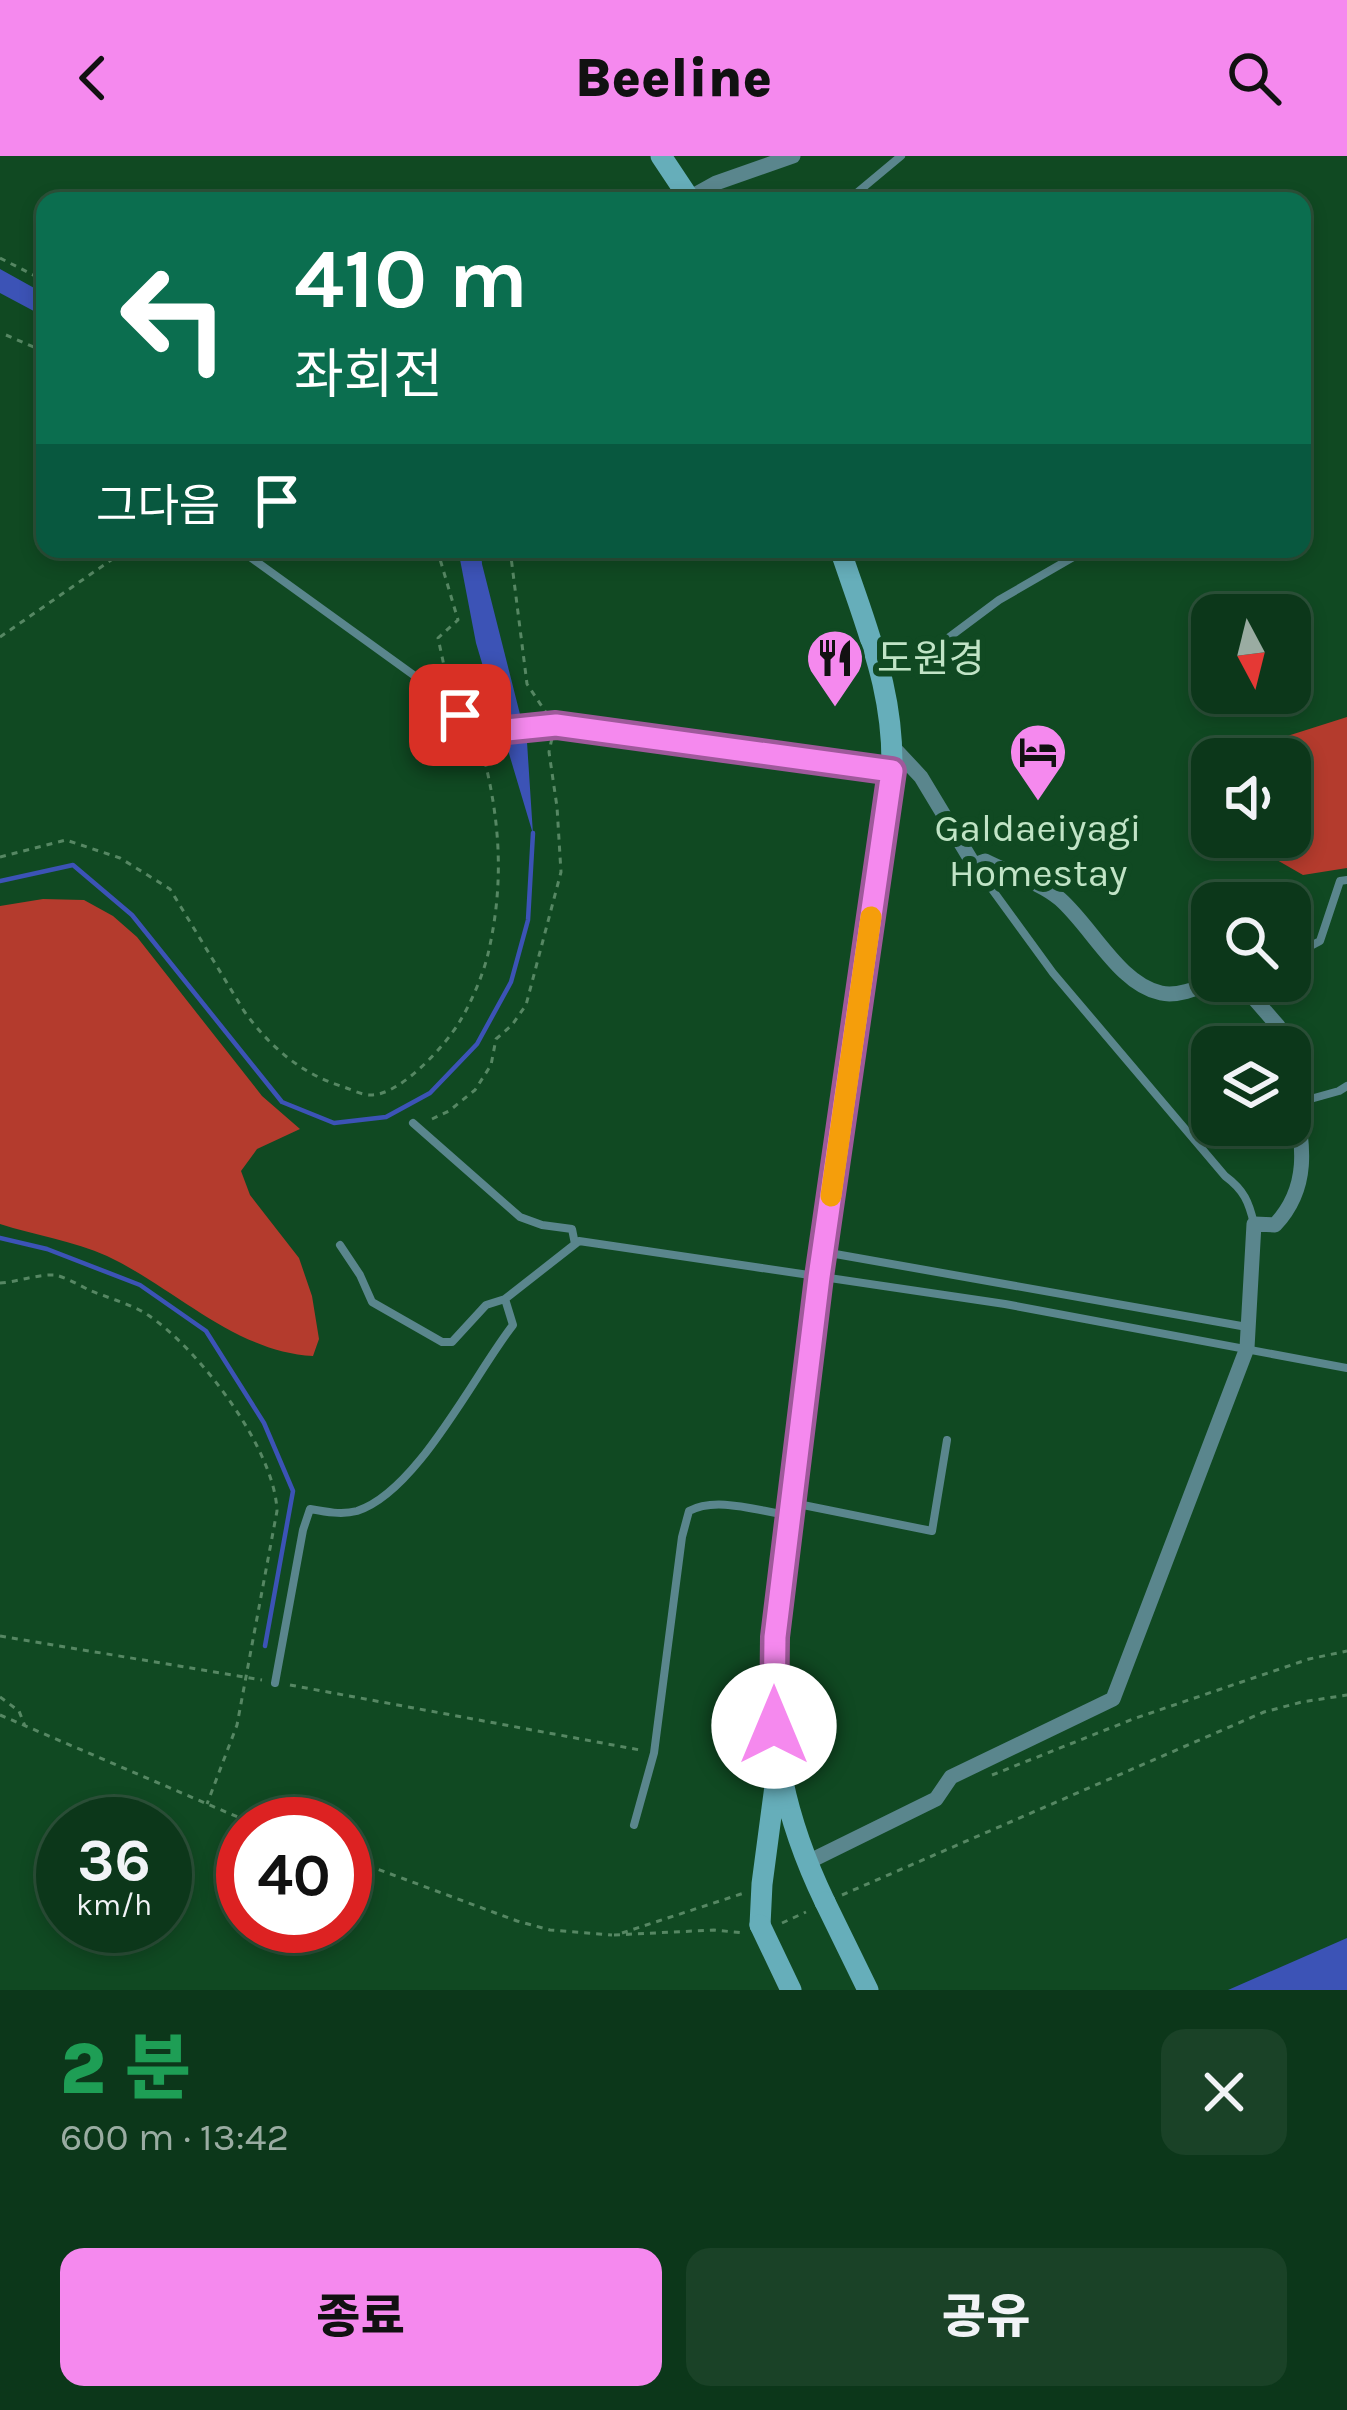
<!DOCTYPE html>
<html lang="ko">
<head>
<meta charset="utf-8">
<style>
  body { margin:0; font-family:Karla,"Noto Sans KR",sans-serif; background:#1a4227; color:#f1f3f6; height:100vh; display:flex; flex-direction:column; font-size:45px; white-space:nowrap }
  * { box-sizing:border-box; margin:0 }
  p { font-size:39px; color:#9aaca2 }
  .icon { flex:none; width:66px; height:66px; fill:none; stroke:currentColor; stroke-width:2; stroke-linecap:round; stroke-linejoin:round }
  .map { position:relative; height:1834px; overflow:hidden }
  .details { display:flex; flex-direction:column; background:#0c371a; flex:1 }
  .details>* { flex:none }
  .banner { position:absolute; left:36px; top:36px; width:1275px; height:366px; border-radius:24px; box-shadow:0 6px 18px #0003,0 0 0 3px #2c5139; background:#0b6e4f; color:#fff; overflow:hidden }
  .needle { width:78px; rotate:173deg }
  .tools { position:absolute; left:1191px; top:438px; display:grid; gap:24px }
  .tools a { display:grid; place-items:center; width:120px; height:120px; border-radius:24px; background:#0c371a; box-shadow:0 6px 18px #0003,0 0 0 3px #2c5139; font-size:60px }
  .speed { position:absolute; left:36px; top:1641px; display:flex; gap:24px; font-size:60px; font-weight:700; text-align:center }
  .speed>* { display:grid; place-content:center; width:156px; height:156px; border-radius:50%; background:#0c371a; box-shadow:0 6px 18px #0003,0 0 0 3px #2c5139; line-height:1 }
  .speed small { font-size:30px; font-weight:400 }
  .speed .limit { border:18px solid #d22; background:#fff; color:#111 }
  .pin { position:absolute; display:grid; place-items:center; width:102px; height:102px; color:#fff; margin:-51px; border-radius:24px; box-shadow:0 6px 18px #0006 }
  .me { position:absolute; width:132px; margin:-66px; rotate:0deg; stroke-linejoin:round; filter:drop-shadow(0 0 9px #0008) }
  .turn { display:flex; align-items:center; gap:42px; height:252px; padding:0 60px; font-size:54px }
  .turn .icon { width:156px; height:156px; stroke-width:2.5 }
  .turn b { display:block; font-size:84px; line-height:102px }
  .then { display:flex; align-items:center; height:114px; padding:0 60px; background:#0003; gap:24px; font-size:45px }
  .round { display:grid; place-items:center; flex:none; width:126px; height:126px; border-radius:24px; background:#1a4227 }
  .summary { display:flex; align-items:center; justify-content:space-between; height:204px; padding:0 60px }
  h1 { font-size:72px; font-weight:800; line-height:90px; color:#1e9e55 }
  .action { display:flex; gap:24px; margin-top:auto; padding:24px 60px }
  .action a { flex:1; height:138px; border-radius:24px; background:#f589ee; color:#111; font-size:48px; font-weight:800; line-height:138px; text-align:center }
  .action a+a { background:#1a4227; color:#f1f3f6 }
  header { display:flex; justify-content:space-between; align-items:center; height:156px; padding:0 60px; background:#f589ee; color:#111; font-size:54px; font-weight:800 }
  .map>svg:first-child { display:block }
  .forest { fill:#b43b2d }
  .water { fill:#3c53b6 }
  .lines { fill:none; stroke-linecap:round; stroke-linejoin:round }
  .stream { stroke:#3c53b6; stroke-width:4.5 }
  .path { stroke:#568763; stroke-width:3; stroke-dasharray:6 6; stroke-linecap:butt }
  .lane { stroke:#5a868d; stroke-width:8 }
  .street { stroke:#5a868d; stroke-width:15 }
  .secondary { stroke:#66aeba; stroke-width:21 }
  .secondary-bridge { stroke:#66aeba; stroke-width:21 }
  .route-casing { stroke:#9f599b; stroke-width:30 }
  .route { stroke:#f589ee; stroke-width:21 }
  .slow { stroke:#f59e0b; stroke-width:21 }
  .labels { text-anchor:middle; stroke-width:12; stroke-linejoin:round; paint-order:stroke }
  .poi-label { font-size:39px; fill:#c1e4c6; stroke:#104922; text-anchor:start }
</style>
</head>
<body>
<header><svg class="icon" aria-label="back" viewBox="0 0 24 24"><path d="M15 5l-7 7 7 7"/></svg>Beeline<svg class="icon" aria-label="search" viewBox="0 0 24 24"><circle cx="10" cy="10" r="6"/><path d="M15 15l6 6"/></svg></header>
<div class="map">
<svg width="1347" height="1834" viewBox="0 0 1347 1834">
  <rect width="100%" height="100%" fill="#104922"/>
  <path class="forest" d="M1347 561V712L1303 719 1237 681H1290V603H1227V599Z
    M43 743 84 744 113 760 137 781 262 940 300 973 257 993 241 1015 250 1039 299 1102 312 1140 319 1183 313 1200C235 1196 175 1132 107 1100 74 1085 34 1079 0 1068V750Z"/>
  <path class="water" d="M0 113 45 138V161L0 137Z
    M458 393H481L482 408 527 586 533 678 476 487Z
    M1347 1782V1834H1228Z"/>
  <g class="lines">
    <path class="stream" d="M0 725 73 709 132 759 282 946 334 967 386 961 430 937 477 888 511 826 528 764 533 677
      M0 1082 47 1093 140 1129 206 1175 264 1267 293 1335 265 1490"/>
    <path class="path" d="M0 102 45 125
      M6 179 45 196
      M437 393 458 464 438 482 448 528
      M510 393 527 528 547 558
      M0 481 127 393
      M0 701 66 684 120 702 170 733 244 855C270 891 301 918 344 931 352 934 362 939 370 939 400 940 446 889 460 865 471 847 483 819 488 798 505 725 500 661 481 590
      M432 963 449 955 475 934 491 909 496 883 512 869 526 849 561 716 557 651 549 596 552 582
      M0 1127C17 1126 38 1118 55 1119 65 1121 79 1129 89 1134 108 1142 131 1148 148 1159 199 1193 275 1293 277 1355L237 1569 207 1648
      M0 1480 262 1524
      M290 1529 640 1594
      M0 1541 19 1555 25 1570
      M0 1559 254 1668
      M992 1619 1133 1563 1309 1503 1347 1495
      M345 1701 517 1765 550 1774 612 1779
      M842 1739 1264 1556 1302 1546 1347 1539
      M782 1767 806 1756
      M622 1777 744 1737
      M614 1779 714 1774 744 1777"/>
    <path class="lane" d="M847 45 901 0
      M239 393 444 541 477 577 556 569 891 615
      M884 512 920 503 999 444 1082 396
      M975 710 1053 817 1225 1020C1244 1034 1249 1046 1254 1068
      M1290 801 1320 785 1340 725 1347 724
      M1296 947 1339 935 1347 930
      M413 967 520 1061 542 1069 572 1073 575 1088
      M340 1089 360 1119 372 1146 442 1186H452L486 1149 505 1143
      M824 1096 1247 1171
      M793 1347 932 1375 947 1284
      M275 1527 303 1374 310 1353C326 1356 342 1359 357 1355 417 1336 474 1219 513 1169L505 1143 579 1085 1005 1148 1347 1212
      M634 1669 654 1597 682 1381 689 1355C716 1340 758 1355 788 1359"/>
    <path class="street" d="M689 42 716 27 793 0
      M893 591 921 621 974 709 985 705C1008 717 1040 726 1060 743 1092 771 1119 828 1161 837 1178 841 1200 831 1215 825
      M1239 825 1278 870 1284 891
      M806 1707 936 1643 951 1621 1113 1543 1247 1192 1254 1068 1275 1069C1318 1023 1298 972 1290 915"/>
    <path class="secondary" d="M661 0 691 45
      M825 1746C798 1690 780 1634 775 1572 767 1476 789 1367 801 1272 827 1057 859 844 891 630 898 542 867 474 840 393
      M760 1769 762 1728 775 1630"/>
    <path class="secondary-bridge" d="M825 1746 868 1834
      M760 1769 791 1834"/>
  </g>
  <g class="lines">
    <g class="route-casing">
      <path id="route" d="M460 559 477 577 556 569 892 615 819 1121 775 1481 774 1570"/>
    </g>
    <use href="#route" class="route"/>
    <path class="slow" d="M831 1040 871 761"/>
  </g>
  <defs>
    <g id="restaurant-pin" transform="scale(3)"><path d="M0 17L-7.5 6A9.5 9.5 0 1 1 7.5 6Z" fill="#f589ee" stroke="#104922"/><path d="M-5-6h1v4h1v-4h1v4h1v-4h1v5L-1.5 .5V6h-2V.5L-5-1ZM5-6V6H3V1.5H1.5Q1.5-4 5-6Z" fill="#111"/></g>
    <g id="hotel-pin" transform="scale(3)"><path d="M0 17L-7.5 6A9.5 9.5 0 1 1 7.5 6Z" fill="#f589ee" stroke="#104922"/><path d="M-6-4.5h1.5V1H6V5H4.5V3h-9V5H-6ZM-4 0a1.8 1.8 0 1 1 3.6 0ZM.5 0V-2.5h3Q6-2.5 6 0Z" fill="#111"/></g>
  </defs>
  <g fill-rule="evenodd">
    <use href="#restaurant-pin" x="835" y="502"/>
    <use href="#hotel-pin" x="1038" y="596"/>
  </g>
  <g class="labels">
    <g class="poi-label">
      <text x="877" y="516">도원경</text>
      <text x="1038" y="685" text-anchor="middle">Galdaeiyagi<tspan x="1038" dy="45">Homestay</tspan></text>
    </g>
  </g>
</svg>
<div class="tools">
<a><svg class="needle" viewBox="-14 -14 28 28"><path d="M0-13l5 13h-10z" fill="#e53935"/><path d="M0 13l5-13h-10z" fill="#9aaca2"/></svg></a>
<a><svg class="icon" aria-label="sound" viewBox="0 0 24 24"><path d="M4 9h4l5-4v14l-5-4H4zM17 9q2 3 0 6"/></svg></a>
<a><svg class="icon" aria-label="search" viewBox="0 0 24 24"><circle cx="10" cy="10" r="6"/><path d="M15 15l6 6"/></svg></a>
<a><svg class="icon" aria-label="layers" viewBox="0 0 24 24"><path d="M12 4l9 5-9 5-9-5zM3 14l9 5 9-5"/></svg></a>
</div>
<div class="speed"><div>36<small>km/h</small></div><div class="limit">40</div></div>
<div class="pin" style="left:460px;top:559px;background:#d93025"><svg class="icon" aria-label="arrive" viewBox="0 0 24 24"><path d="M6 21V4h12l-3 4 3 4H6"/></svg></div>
<svg class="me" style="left:774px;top:1570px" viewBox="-20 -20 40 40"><circle r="19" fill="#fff"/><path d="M0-13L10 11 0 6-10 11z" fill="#f589ee"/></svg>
<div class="banner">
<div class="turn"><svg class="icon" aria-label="left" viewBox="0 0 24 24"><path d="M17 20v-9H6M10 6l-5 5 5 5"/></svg><div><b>410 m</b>좌회전</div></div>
<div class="then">그다음<svg class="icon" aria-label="arrive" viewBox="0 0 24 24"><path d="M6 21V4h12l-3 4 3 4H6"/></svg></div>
</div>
</div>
<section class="details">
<div class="summary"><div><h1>2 분</h1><p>600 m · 13:42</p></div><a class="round"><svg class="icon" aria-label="close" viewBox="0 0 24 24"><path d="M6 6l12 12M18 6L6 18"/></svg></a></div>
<div class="action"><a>종료</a><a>공유</a></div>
</section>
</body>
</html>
